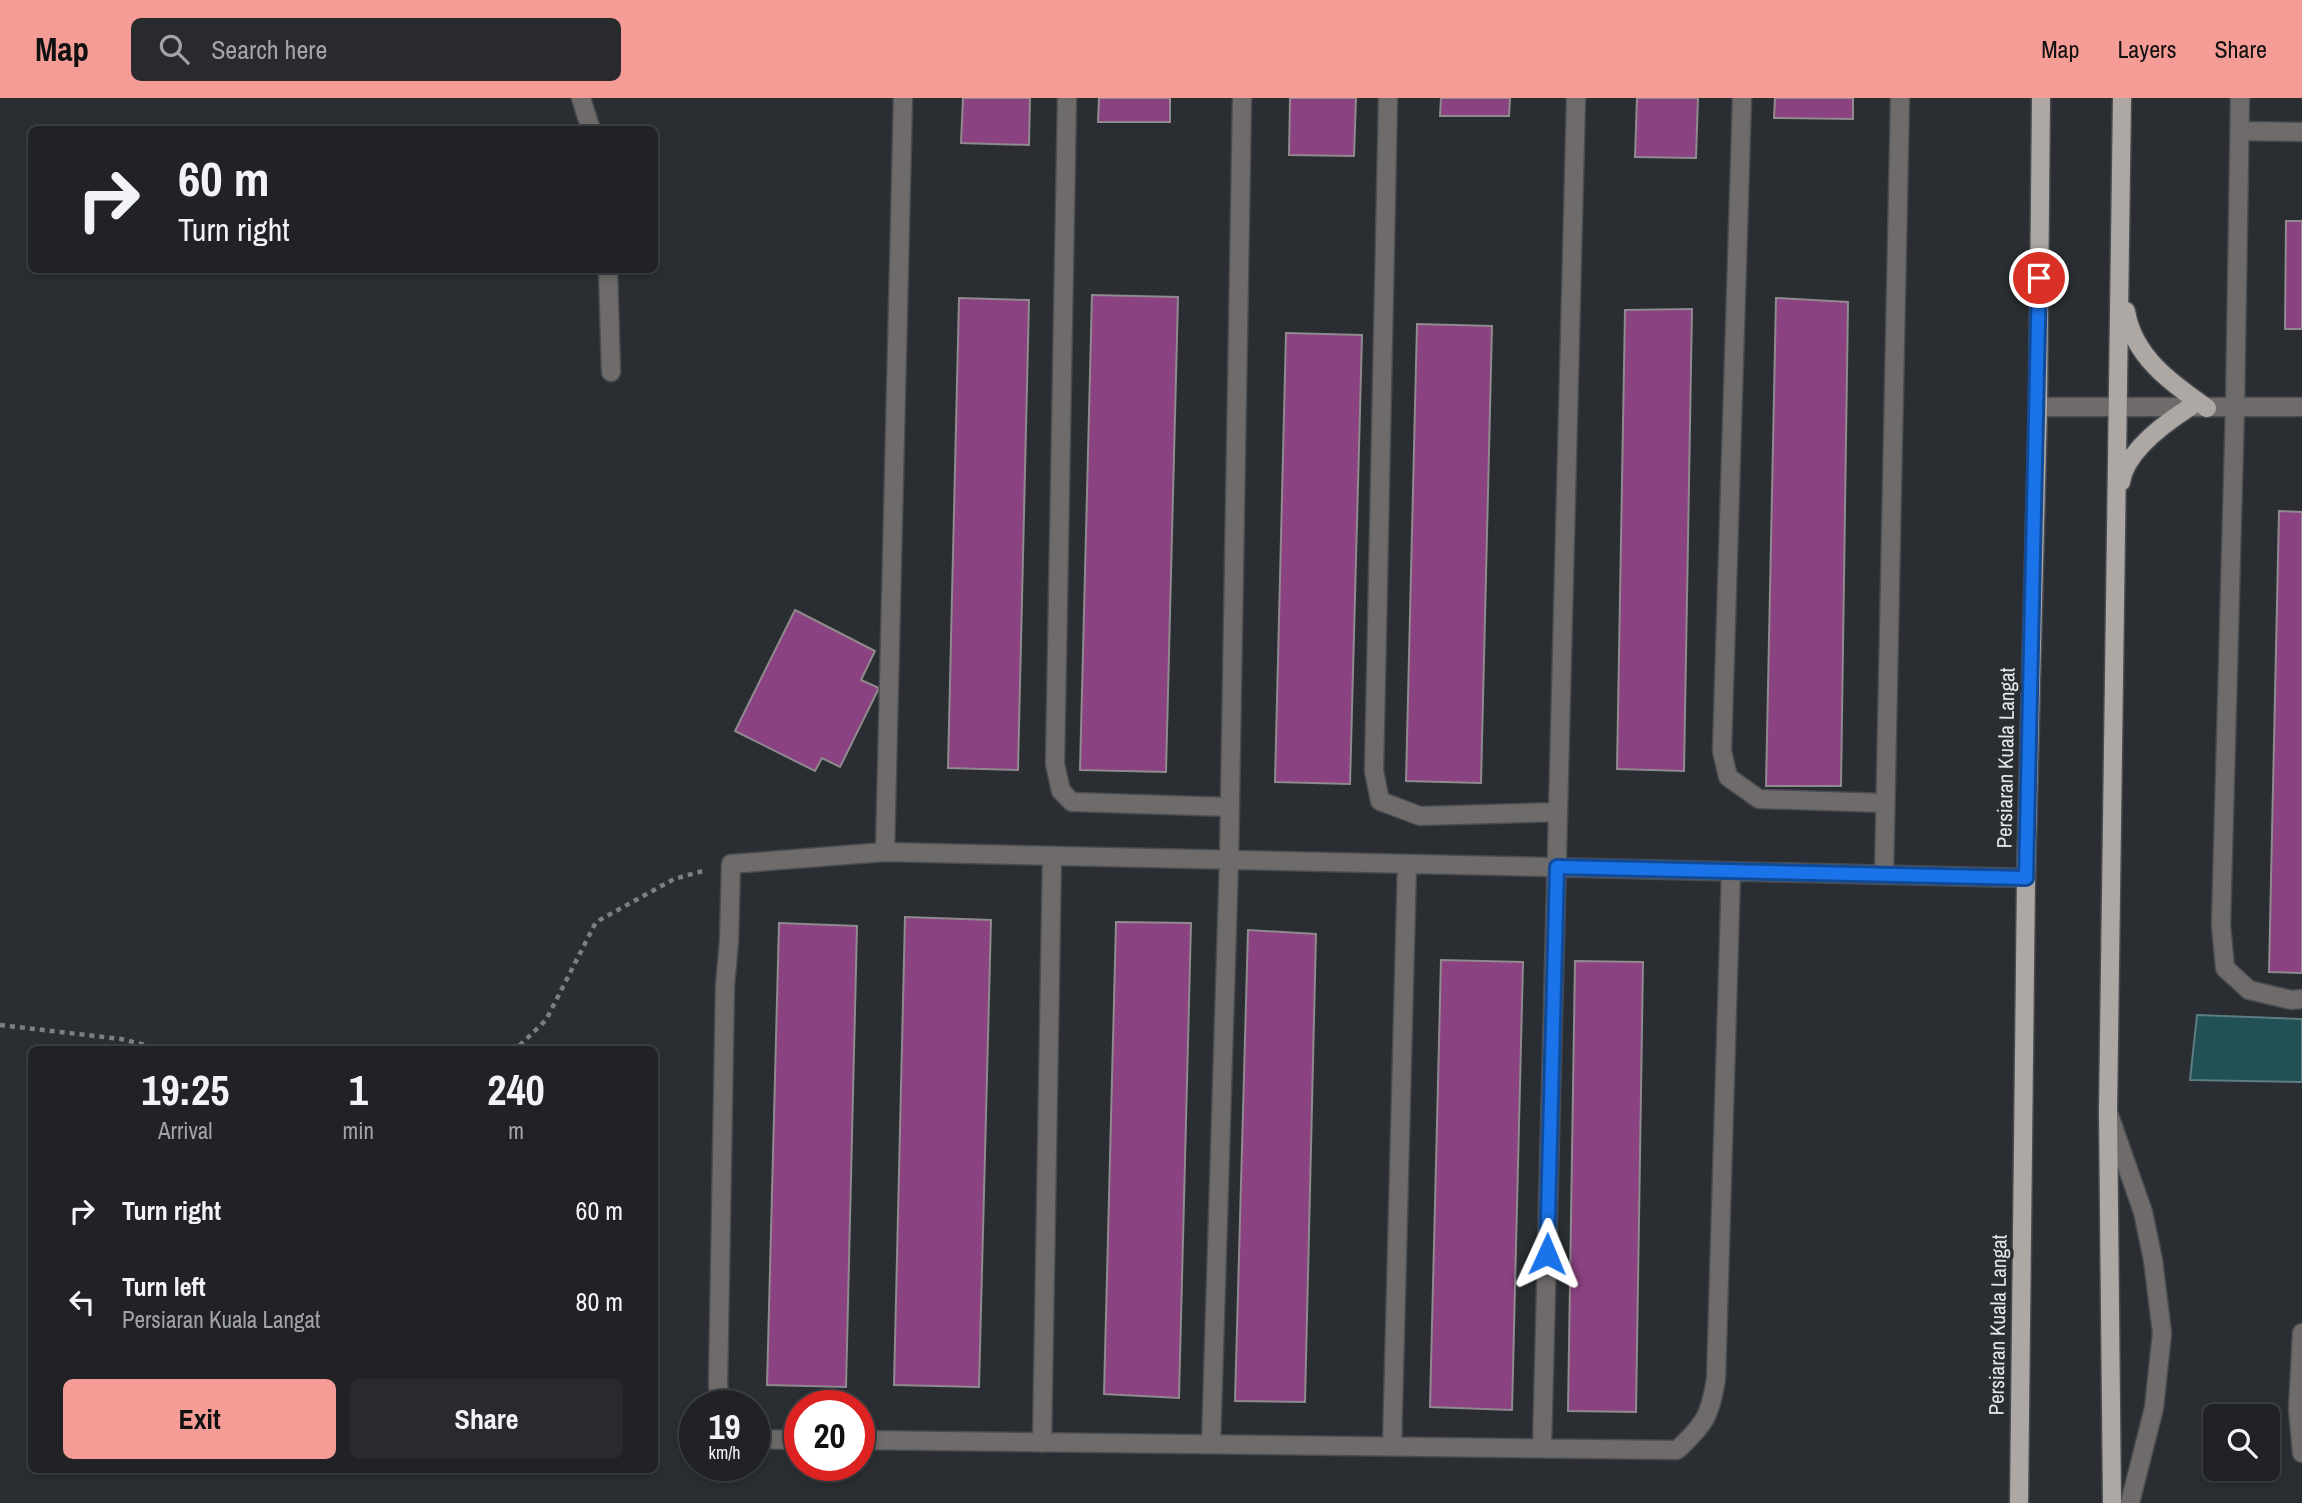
<!DOCTYPE html>
<html lang="en">
<head>
<meta charset="utf-8">
<style>
  body { margin:0; font-family:"Archivo Narrow",sans-serif; background:#282a2e; color:#f1f3f6; height:100vh; display:flex; flex-direction:column; font-size:26px; white-space:nowrap }
  * { box-sizing:border-box; margin:0 }
  p { font-size:23px; color:#a2a4a7 }
  .icon { flex:none; width:38px; height:38px; fill:none; stroke:currentColor; stroke-width:2; stroke-linecap:round; stroke-linejoin:round }
  .map { position:relative; flex:1; overflow:hidden }
  .details { position:absolute; left:28px; top:948px; width:630px; height:427px; display:flex; flex-direction:column; background:#202226; border-radius:10px; box-shadow:0 4px 10px #0003,0 0 0 2px #3d3f43 }
  .details>* { flex:none }
  .top-card { position:absolute; left:28px; top:28px; width:630px; height:147px; border-radius:10px; box-shadow:0 4px 10px #0003,0 0 0 2px #3d3f43; background:#202226; color:#f1f3f6; overflow:hidden }
  .fabs { position:absolute; left:2203px; top:1306px; display:grid; gap:14px }
  .fabs a { display:grid; place-items:center; width:77px; height:77px; border-radius:10px; background:#202226; box-shadow:0 4px 10px #0003,0 0 0 2px #3d3f43; font-size:35px }
  .speed { position:absolute; left:679px; top:1292px; display:flex; gap:14px; font-size:35px; font-weight:700; text-align:center }
  .speed>* { display:grid; place-content:center; width:91px; height:91px; border-radius:50%; background:#202226; box-shadow:0 4px 10px #0003,0 0 0 2px #3d3f43; line-height:1 }
  .speed small { font-size:18px; font-weight:400 }
  .speed .limit { border:10px solid #d22; background:#fff; color:#111 }
  .pin { position:absolute; display:grid; place-items:center; width:60px; height:60px; color:#fff; margin:-30px; border:4px solid #fff; border-radius:50%; box-shadow:0 2px 7px #0007 }
  .me { position:absolute; width:77px; margin:-38px; rotate:1deg; stroke-linejoin:round; filter:drop-shadow(0 0 5px #0008) }
  .turn { display:flex; align-items:center; gap:24px; height:147px; padding:0 35px; font-size:32px }
  .turn .icon { width:91px; height:91px; stroke-width:2.5 }
  .turn b { display:block; font-size:49px; line-height:60px }
  .eta { display:flex; justify-content:space-evenly; align-items:center; height:119px; text-align:center }
  .eta b { font-size:42px; font-weight:700; line-height:49px }
  .cta { display:flex; gap:14px; margin-top:auto; padding:14px 35px }
  .cta a { flex:1; height:80px; border-radius:10px; background:#f59c96; color:#111; font-size:28px; font-weight:700; line-height:80px; text-align:center }
  .cta a+a { background:#282a2e; color:#f1f3f6 }
  ul { padding:0; list-style:none }
  li { display:flex; align-items:center; gap:21px; height:91px; padding:0 35px }
  li div { flex:1 }
  li b { display:block; font-size:26px }
  li em { font-style:normal }
  header { display:flex; align-items:center; gap:42px; box-sizing:border-box; height:98px; padding:0 35px; background:#f59c96; color:#111 }
  header strong { font-size:33px }
  nav { display:flex; gap:38px; margin-inline-start:auto; font-size:24px }
  .search { width:490px; height:63px; background:#282a2e; display:flex; align-items:center; gap:18px; box-sizing:border-box; padding:0 24px; border-radius:10px; color:#a2a4a7; font-size:26px }
  .map>svg:first-child { display:block }
  .water { fill:#215055; stroke:#5c7d81; stroke-width:2 }
  .building { fill:#8a4281; stroke:#908a8e; stroke-width:2 }
  .lines { fill:none; stroke-linecap:round; stroke-linejoin:round }
  .service-casing { stroke:#484b4f; stroke-width:21 }
  .minor-casing { stroke:#484b4f; stroke-width:21 }
  .primary-casing { stroke:#484b4f; stroke-width:21 }
  .path { stroke:#7b7f82; stroke-width:4.5; stroke-dasharray:5 5; stroke-linecap:butt }
  .service { stroke:#6e6b6a; stroke-width:18 }
  .minor { stroke:#6e6b6a; stroke-width:18 }
  .primary { stroke:#aea8a5; stroke-width:18 }
  .route-casing { stroke:#114b97; stroke-width:18 }
  .route { stroke:#1a73e8; stroke-width:12 }
  .labels { text-anchor:middle; stroke-width:7; stroke-linejoin:round; paint-order:stroke }
  .street-label { font-size:21px; fill:#e4e6e9; stroke:#2a2e32 }
</style>
</head>
<body>
<header>
<strong>Map</strong>
<div class="search"><svg class="icon" aria-label="search" viewBox="0 0 24 24"><circle cx="10" cy="10" r="6"/><path d="M15 15l6 6"/></svg>Search here</div>
<nav><a>Map</a><a>Layers</a><a>Share</a></nav>
</header>
<div class="map">
<svg width="2302" height="1405" viewBox="0 0 2302 1405">
  <rect width="100%" height="100%" fill="#2a2e32"/>
  <path class="water" d="M2197 917 2302 921V984L2190 982Z"/>
  <path class="building" d="M963 0H1030L1029 47 961 45Z
    M1099 0H1170V24H1098Z
    M1290 0H1356L1354 58 1289 57Z
    M1441 0H1510L1509 18H1440Z
    M1637 0H1698L1696 60 1635 59Z
    M1775 0H1853V21L1774 20Z
    M2286 123H2302V231H2285Z
    M1092 197 1178 199 1166 674 1080 672Z
    M959 200 1029 202 1018 672 948 670Z
    M1776 200 1848 204 1841 688H1766Z
    M1692 211 1684 673 1617 671 1625 212Z
    M1417 226 1492 228 1481 685 1406 683Z
    M1286 235 1362 237 1350 686 1275 684Z
    M2279 413 2302 414V875L2269 874Z
    M795 512 875 553 861 582 879 590 840 669 822 660 815 673 735 633Z
    M905 819 991 822 979 1289 894 1287Z
    M1116 824 1191 825 1179 1300 1104 1296Z
    M779 825 857 828 846 1289 767 1287Z
    M1248 832 1316 836 1305 1304 1235 1303Z
    M1441 862 1523 864 1512 1312 1430 1309Z
    M1575 863 1643 864 1636 1314 1568 1313Z"/>
  <g class="lines">
    <g class="service-casing">
      <path id="service" d="M581 0 591 32
        M1067 0 1055 666 1061 693 1072 704 1230 709
        M1388 0 1374 673 1380 703 1420 718 1558 714
        M1742 0 1722 653 1728 679 1759 701 1884 705
        M2240 0 2235 309 2221 827 2225 870 2249 892 2291 902 2302 901
        M2240 33 2302 34
        M608 172 611 274
        M2038 309H2302
        M885 754 903 0
        M2109 1017 2143 1114 2153 1162 2162 1235 2154 1310 2130 1405
        M2302 1235 2298 1311 2302 1355
        M722 1307 718 1288 725 888 729 843 731 766 885 754 2026 780
        M754 1341 800 1342
        M859 1342 1677 1352C1705 1326 1710 1318 1716 1281L1731 774
        M1042 1345 1052 758
        M1211 1346 1229 762 1242 0
        M1392 1348 1407 766
        M1542 1350 1576 0"/>
    </g>
    <g class="minor-casing">
      <path id="minor" d="M1884 777 1900 0"/>
    </g>
    <g class="primary-casing">
      <path id="primary" d="M2126 213C2133 258 2171 285 2207 310
        M2121 384C2126 353 2165 325 2190 309
        M2019 1405 2026 780 2038 309 2041 0
        M2112 1405 2108 1014 2122 0"/>
    </g>
    <path class="path" d="M0 927 121 941 166 952
      M511 952 517 950 546 922 596 824 674 781 703 773"/>
    <use href="#service" class="service"/>
    <use href="#minor" class="minor"/>
    <use href="#primary" class="primary"/>
  </g>
  <g class="lines">
    <g class="route-casing">
      <path id="route" d="M1547 1156 1557 769 2026 780 2039 180"/>
    </g>
    <use href="#route" class="route"/>
  </g>
  <g class="labels">
    <g class="street-label">
      <text transform="translate(2006 660) rotate(-89)" y="7">Persiaran Kuala Langat</text>
      <text transform="translate(1998 1227) rotate(-89)" y="7">Persiaran Kuala Langat</text>
    </g>
  </g>
</svg>
<div class="fabs">
<a><svg class="icon" aria-label="search" viewBox="0 0 24 24"><circle cx="10" cy="10" r="6"/><path d="M15 15l6 6"/></svg></a>
</div>
<div class="speed"><div>19<small>km/h</small></div><div class="limit">20</div></div>
<div class="pin" style="left:2039px;top:180px;background:#d93025"><svg class="icon" aria-label="arrive" viewBox="0 0 24 24"><path d="M6 21V4h12l-3 4 3 4H6"/></svg></div>
<svg class="me" style="left:1547px;top:1156px" viewBox="-20 -20 40 40"><path d="M0-17L14 15 0 8-14 15z" fill="#1a73e8" stroke="#fff" stroke-width="4"/></svg>
<div class="top-card">
<div class="turn"><svg class="icon" aria-label="right" viewBox="0 0 24 24"><path d="M7 20v-9h11M14 6l5 5-5 5"/></svg><div><b>60 m</b>Turn right</div></div>
</div>
<section class="details">
<div class="eta">
<div><b>19:25</b><p>Arrival</p></div>
<div><b>1</b><p>min</p></div>
<div><b>240</b><p>m</p></div>
</div>
<ul>
<li><svg class="icon" aria-label="right" viewBox="0 0 24 24"><path d="M7 20v-9h11M14 6l5 5-5 5"/></svg><div><b>Turn right</b></div><em>60 m</em></li>
<li><svg class="icon" aria-label="left" viewBox="0 0 24 24"><path d="M17 20v-9H6M10 6l-5 5 5 5"/></svg><div><b>Turn left</b><p>Persiaran Kuala Langat</p></div><em>80 m</em></li>
</ul>
<div class="cta"><a>Exit</a><a>Share</a></div>
</section>
</div>
</body>
</html>
